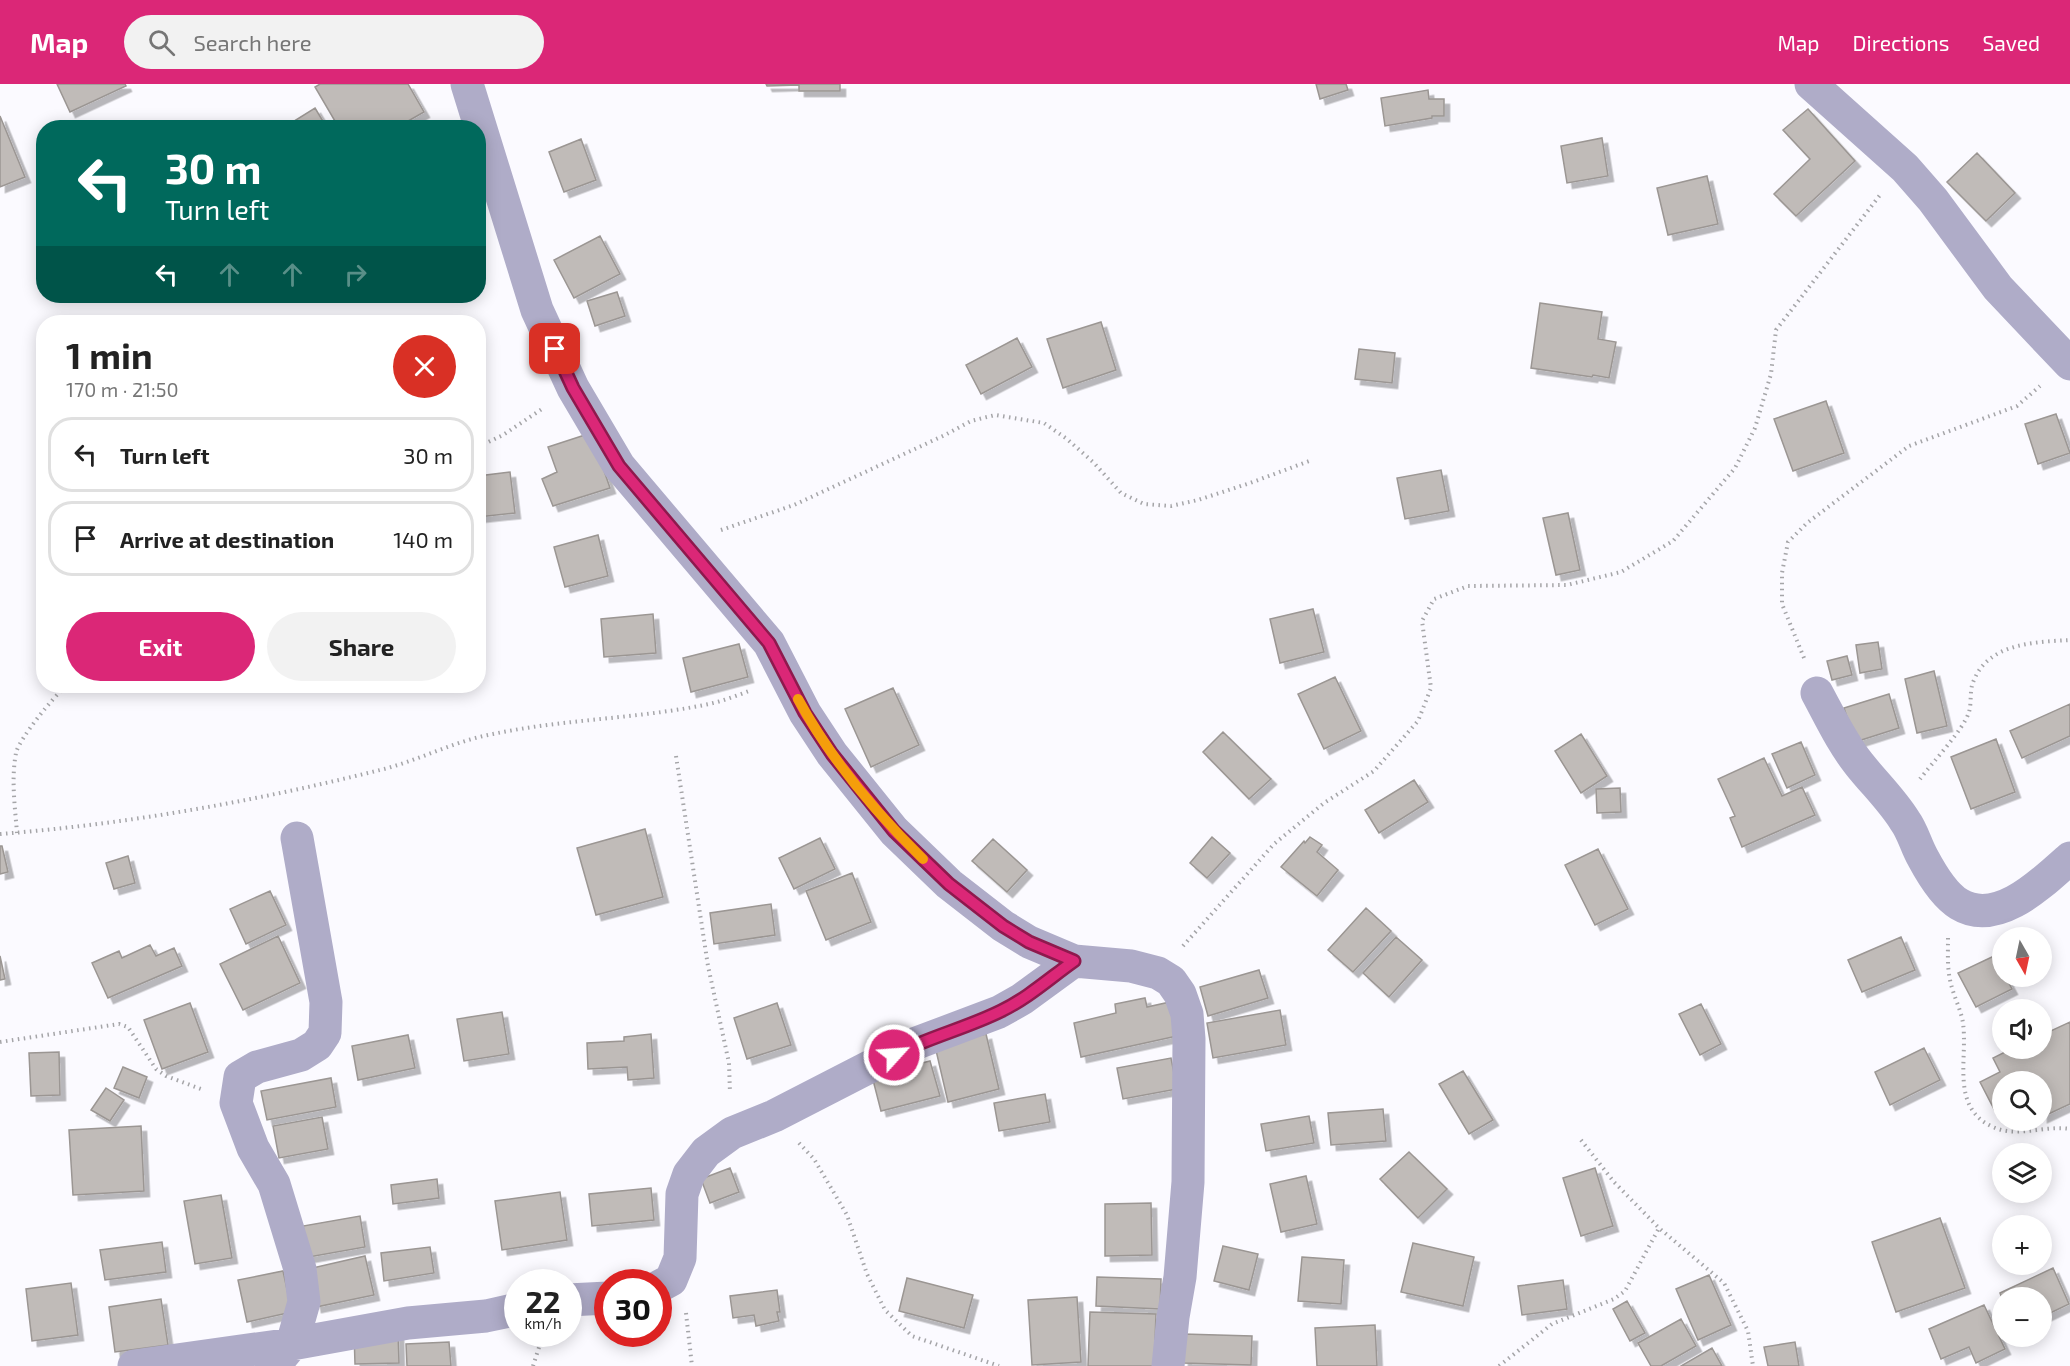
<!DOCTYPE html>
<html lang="en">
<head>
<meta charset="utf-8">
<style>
  body { margin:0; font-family:"Exo 2",sans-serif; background:#f2f2f2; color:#222; height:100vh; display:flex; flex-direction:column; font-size:22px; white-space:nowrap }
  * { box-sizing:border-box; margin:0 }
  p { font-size:20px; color:#767676 }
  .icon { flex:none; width:33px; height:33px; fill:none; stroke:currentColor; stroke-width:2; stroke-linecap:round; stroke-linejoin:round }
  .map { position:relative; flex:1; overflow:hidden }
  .panel { position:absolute; left:36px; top:231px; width:450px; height:378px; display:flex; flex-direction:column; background:#fff; border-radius:24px; box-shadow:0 3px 15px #0003 }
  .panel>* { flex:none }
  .top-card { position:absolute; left:36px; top:36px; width:450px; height:183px; border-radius:24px; box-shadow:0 3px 15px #0003; background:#00695c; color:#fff; overflow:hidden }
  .needle { width:39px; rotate:171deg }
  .tools { position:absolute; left:1992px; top:843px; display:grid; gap:12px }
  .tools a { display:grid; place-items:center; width:60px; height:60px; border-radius:50%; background:#fff; box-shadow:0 3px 15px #0003; font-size:30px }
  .speed { position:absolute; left:504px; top:1185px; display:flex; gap:12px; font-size:30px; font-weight:700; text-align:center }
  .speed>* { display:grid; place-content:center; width:78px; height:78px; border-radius:50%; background:#fff; box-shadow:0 3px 15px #0003; line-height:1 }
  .speed small { font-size:15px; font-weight:400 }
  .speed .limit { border:9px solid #d22; background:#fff; color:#111 }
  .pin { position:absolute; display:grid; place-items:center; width:51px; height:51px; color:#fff; margin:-26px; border-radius:12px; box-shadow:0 3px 9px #0006 }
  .me { position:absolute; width:66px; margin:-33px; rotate:64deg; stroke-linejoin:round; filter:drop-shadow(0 0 4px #0008) }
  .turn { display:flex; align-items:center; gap:21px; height:126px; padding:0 30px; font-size:27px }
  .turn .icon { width:78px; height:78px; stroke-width:2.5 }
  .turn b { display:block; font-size:42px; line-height:51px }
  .lanes { display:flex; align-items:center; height:57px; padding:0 30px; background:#0003; justify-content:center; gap:30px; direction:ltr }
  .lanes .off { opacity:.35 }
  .round { display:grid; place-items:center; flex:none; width:63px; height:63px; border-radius:32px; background:#f2f2f2 }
  .headline { display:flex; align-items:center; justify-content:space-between; height:102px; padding:0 30px }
  h1 { font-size:36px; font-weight:700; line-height:45px }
  .action { display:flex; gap:12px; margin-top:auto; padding:12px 30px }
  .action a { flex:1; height:69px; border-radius:36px; background:#db2777; color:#fff; font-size:24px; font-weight:700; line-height:69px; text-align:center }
  .action a+a { background:#f2f2f2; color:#222 }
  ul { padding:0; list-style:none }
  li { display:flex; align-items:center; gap:18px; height:75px; margin:0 12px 9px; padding:0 18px; border:3px solid #e0e0e0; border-radius:24px }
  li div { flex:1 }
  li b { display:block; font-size:22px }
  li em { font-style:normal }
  header { display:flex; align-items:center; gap:36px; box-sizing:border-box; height:84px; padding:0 30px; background:#db2777; color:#fff }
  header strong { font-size:28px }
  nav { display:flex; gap:33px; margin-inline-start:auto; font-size:21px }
  .search { width:420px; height:54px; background:#f2f2f2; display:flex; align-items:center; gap:15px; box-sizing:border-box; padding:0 21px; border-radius:33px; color:#767676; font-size:22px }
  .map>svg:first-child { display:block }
  .building { fill:#c0bbb8; stroke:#9b9693; stroke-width:1.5; filter:url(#shadow) }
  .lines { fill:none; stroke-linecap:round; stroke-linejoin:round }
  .path { stroke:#a5a5a8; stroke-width:4; stroke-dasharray:1.5 4.5; stroke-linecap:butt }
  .street { stroke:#afacc8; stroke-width:33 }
  .route-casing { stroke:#8e194d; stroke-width:15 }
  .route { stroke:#db2777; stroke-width:10 }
  .slow { stroke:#f59e0b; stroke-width:10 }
</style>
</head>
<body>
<header>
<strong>Map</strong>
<div class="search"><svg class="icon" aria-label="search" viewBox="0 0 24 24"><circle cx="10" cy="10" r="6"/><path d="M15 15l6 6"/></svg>Search here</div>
<nav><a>Map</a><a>Directions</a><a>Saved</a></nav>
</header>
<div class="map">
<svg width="2070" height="1282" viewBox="0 0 2070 1282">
  <defs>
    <filter id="shadow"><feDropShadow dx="5.5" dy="5.5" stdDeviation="0" flood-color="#0004"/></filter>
  </defs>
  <rect width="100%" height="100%" fill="#fbfaff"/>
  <path class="building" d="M57 0H125L126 2 70 28Z
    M320 0H408L424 28 396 44H339L315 3Z
    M766 0H840V7H799V1L767 2Z
    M1316 0H1346L1348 6 1320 15Z
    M1428 6 1429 15H1444V32H1432V34L1385 42 1381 14Z
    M315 24 327 44H294L291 39Z
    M1808 25 1855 77 1796 132 1774 110 1810 75 1783 46Z
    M0 32 25 93 0 103Z
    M1602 54 1608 92 1567 99 1561 62Z
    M581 55 596 96 564 108 549 68Z
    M1977 69 2015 109 1986 137 1947 98Z
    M1707 92 1718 140 1668 151 1657 104Z
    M600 152 620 190 574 214 554 176Z
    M617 208 625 232 595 242 587 217Z
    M1540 219 1602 228 1598 255 1616 258 1609 294 1593 291 1592 293 1531 284Z
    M1101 238 1116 286 1063 304 1047 255Z
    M1017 254 1032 283 981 310 966 281Z
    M1359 265 1395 269 1392 299 1355 295Z
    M1826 317 1844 369 1793 387 1774 335Z
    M2056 330 2070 369 2038 380 2025 340Z
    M591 349 610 404 553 422 542 395 557 388 548 363Z
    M1441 386 1449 427 1405 435 1397 394Z
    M510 388 515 429 478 433V392Z
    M1568 429 1580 486 1556 491 1543 434Z
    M598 451 608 492 565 503 554 463Z
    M1313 525 1324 568 1280 579 1270 535Z
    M653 530 656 569 604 573 601 535Z
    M1878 558 1882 585 1860 589 1856 561Z
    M739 560 748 593 691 608 683 574Z
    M1847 572 1852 591 1832 596 1827 577Z
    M1934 587 1947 642 1917 649 1905 595Z
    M1335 593 1361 647 1324 665 1298 610Z
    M893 604 919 661 871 683 845 625Z
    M1889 610 1899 644 1855 658 1844 624Z
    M2070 620V652L2022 674 2010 647Z
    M1223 648 1271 695 1249 715 1203 668Z
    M1581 650 1607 692 1581 709 1555 667Z
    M1996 655 2015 708 1971 725 1951 673Z
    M1801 658 1815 691 1787 704 1772 670Z
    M1764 674 1782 712 1802 703 1815 731 1742 763 1730 734 1735 732 1718 695Z
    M1414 696 1428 718 1379 749 1365 726Z
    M1620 704 1621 728 1597 729 1596 705Z
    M645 745 663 813 596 831 577 764Z
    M1212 753 1230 769 1207 794 1190 779Z
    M1310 753 1322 761 1317 768 1338 786 1317 812 1281 783 1304 757 1305 759Z
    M820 754 835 785 794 805 779 774Z
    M993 755 1027 786 1007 808 972 777Z
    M0 762H2L8 788 0 790Z
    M1598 765 1628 825 1595 841 1565 781Z
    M128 772 135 799 114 805 106 779Z
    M852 789 871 838 826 856 806 807Z
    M270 807 286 841 246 860 230 825Z
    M771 820 775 851 714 860 710 829Z
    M1366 824 1391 847 1353 888 1328 866Z
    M278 852 300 899 243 926 220 880Z
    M1396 853 1422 876 1389 913 1363 889Z
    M1901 853 1915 886 1862 908 1848 876Z
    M150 861 156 872 174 864 182 882 108 914 92 879 119 867 122 874Z
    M0 872 5 895 0 896Z
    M1994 872 2002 887V892H2005L2012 905 1976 923 1958 889Z
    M1259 886 1268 914 1208 932 1200 903Z
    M1145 914 1147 923 1170 918 1177 952 1081 973 1074 939 1116 929 1115 920Z
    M190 919 208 968 162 985 144 936Z
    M777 919 791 961 747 975 734 934Z
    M1701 920 1721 960 1700 971 1679 930Z
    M1280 926 1286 961 1213 974 1207 939Z
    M502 928 509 970 464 977 457 935Z
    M2070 938V1020L2042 1033V998H2002V1028L1997 1031 1980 998 2000 988 1993 974 2013 964H2042V951Z
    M651 950 654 994 628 996 627 983 588 985 587 959 624 957V953Z
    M986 950 999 1005 948 1018 935 962Z
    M408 951 415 984 358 996 352 962Z
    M1924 964 1940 996 1890 1021 1875 988Z
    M59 968 60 1011 31 1012 29 969Z
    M1171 974 1177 1005 1123 1015 1117 984Z
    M930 977 940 1012 881 1027 872 992Z
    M123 983 147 993 139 1014 114 1004Z
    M1463 987 1493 1036 1469 1050 1439 1000Z
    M331 994 336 1023 267 1036 261 1007Z
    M106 1004 124 1016 110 1037 91 1026Z
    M1045 1010 1050 1038 999 1047 994 1019Z
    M1383 1025 1386 1057 1331 1061 1328 1029Z
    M1309 1032 1314 1059 1266 1067 1261 1040Z
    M322 1033 328 1065 279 1074 273 1042Z
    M141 1042 144 1107 73 1111 69 1046Z
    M1409 1068 1447 1105 1418 1134 1380 1095Z
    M730 1084 739 1108 710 1119 701 1095Z
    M1595 1084 1613 1142 1581 1152 1563 1094Z
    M1306 1092 1317 1140 1281 1148 1270 1100Z
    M437 1095 439 1114 393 1120 391 1101Z
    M651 1104 654 1136 592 1142 589 1110Z
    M560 1108 567 1156 502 1166 495 1117Z
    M221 1111 232 1174 195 1180 184 1117Z
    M1151 1119 1152 1171 1105 1172V1120Z
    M360 1132 365 1163 309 1173 303 1142Z
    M1940 1134 1965 1204 1896 1228 1872 1158Z
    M162 1158 166 1188 105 1196 100 1166Z
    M1413 1159 1474 1173 1463 1222 1401 1208Z
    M1223 1162 1258 1170 1249 1206 1214 1197Z
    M430 1163 434 1189 384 1197 381 1169Z
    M365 1172 374 1211 316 1223 308 1185Z
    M1302 1173 1344 1176 1341 1220 1298 1217Z
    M2053 1184 2069 1220 2042 1233V1214L2002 1215 2000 1209Z
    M283 1187 292 1228 247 1238 238 1196Z
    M1709 1191 1731 1241 1698 1256 1676 1205Z
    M1097 1193 1161 1195 1160 1225 1096 1222Z
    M907 1194 973 1211 964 1244 899 1227Z
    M1563 1196 1567 1225 1522 1231 1518 1202Z
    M71 1199 78 1251 32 1257 26 1205Z
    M777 1206 780 1228H777L779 1237 756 1242 754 1231 733 1234 730 1212Z
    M1077 1213 1081 1278 1032 1281 1028 1216Z
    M161 1215 168 1261 115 1268 109 1223Z
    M1627 1217 1645 1249 1630 1257 1613 1225Z
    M1984 1221 2005 1265 1976 1279 1969 1263 1941 1275 1929 1245Z
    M1090 1228 1156 1230 1154 1282H1088Z
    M1681 1235 1696 1262 1661 1282H1651L1638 1259Z
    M1375 1241 1377 1282H1317L1315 1244Z
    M398 1248 399 1279 355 1280 354 1249Z
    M1183 1250 1252 1252 1251 1281 1183 1279Z
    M449 1258 451 1282H407L406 1260Z
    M1795 1258 1799 1282H1768L1764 1263Z
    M1712 1264 1722 1282H1681Z"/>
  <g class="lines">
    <path class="path" d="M478 363 503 351 542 325
      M721 446 794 421 945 351 971 337 995 331 1044 339 1067 355 1094 379 1121 409 1144 420 1171 422 1198 416 1250 399 1312 376
      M1804 574 1782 520V489L1788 458 1807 439 1909 362 2017 322 2040 302
      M676 672 708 882 729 979 730 1009
      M1920 695C1932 679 1964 645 1969 628 1972 618 1969 606 1974 596 1989 559 2035 558 2070 556
      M17 749C15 723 11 695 16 669 19 655 54 612 66 602
      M0 750C128 740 256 717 380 686 418 677 454 657 493 650 564 635 637 635 709 620 723 617 738 611 752 606
      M1948 854C1948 869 1947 886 1951 900 1954 913 1961 926 1963 939 1968 975 1950 1024 1993 1043 2017 1054 2045 1041 2070 1045
      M1183 862 1274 760 1324 719 1374 687 1418 637 1431 604 1422 537 1434 515 1468 502 1567 501 1621 488 1673 457 1735 384 1755 344 1771 290 1776 246 1880 111
      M0 958 119 940 128 943 156 985 166 992 201 1005
      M1581 1056 1614 1098 1659 1144 1724 1199 1748 1247 1753 1282
      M799 1059 814 1075 847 1131 867 1190 885 1226 912 1252 999 1282
      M686 1229 692 1282
      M533 1282 542 1254
      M1499 1282 1552 1240 1614 1215 1625 1207 1659 1144"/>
    <path class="street" d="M467 0 537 226 573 304 619 382 769 559 805 629 832 670 894 747 949 800 1003 842 1029 858 1074 877 1131 882 1158 889 1171 897 1180 910 1187 930 1189 955 1188 1098 1180 1193 1173 1233 1168 1282
      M1811 0 1905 84 1933 116 1998 204 2070 280
      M1817 609C1830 633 1842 659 1859 680 1874 699 1892 716 1905 737 1913 748 1916 762 1923 774 1931 789 1944 811 1959 820 1998 844 2044 797 2070 774
      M658 1203 671 1196 680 1174 682 1110 689 1090 706 1068 732 1049 774 1032 914 960 999 928 1022 915 1074 877
      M568 1216 608 1214
      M134 1282 292 1260 408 1239 486 1232 518 1225
      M274 1282 292 1260 304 1218 300 1185 274 1100 253 1064 236 1019 240 993 257 983 301 971 317 961 325 949 326 918 297 754"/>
  </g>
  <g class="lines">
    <g class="route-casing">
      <path id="route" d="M555 265 573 304 619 382 769 559 805 629 832 670 894 747 949 800 1003 842 1029 858 1074 877C1050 894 1028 914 1001 927 967 944 929 953 894 971"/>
    </g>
    <use href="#route" class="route"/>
    <path class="slow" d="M798 615C830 674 875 728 923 775"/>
  </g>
</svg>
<div class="tools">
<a><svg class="needle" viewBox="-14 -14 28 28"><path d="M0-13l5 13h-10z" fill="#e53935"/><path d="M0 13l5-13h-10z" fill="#767676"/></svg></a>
<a><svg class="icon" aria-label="sound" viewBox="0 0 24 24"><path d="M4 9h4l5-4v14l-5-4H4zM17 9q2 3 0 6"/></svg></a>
<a><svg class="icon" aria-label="search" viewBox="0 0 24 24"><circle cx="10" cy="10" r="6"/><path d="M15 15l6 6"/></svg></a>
<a><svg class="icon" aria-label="layers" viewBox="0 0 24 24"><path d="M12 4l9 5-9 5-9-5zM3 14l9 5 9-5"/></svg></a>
<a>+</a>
<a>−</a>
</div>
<div class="speed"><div>22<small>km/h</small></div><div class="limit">30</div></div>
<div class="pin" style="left:555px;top:265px;background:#d93025"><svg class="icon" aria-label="arrive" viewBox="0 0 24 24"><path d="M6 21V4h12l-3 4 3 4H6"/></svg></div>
<svg class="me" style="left:894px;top:971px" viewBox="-20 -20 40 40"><circle r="17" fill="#db2777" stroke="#fff" stroke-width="3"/><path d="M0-11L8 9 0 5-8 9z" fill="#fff"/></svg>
<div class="top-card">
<div class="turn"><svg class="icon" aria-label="left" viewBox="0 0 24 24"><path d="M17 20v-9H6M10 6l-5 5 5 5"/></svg><div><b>30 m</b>Turn left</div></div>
<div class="lanes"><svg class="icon" aria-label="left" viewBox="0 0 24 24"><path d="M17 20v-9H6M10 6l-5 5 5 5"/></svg><svg class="icon off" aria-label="ahead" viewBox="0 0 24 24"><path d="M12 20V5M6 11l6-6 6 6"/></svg><svg class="icon off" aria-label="ahead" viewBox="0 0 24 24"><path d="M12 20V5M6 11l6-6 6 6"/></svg><svg class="icon off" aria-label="right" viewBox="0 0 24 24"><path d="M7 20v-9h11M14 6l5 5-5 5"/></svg></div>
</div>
<section class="panel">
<div class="headline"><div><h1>1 min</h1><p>170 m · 21:50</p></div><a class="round" style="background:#d93025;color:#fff"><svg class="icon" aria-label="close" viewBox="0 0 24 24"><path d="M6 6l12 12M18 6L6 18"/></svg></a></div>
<ul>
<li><svg class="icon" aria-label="left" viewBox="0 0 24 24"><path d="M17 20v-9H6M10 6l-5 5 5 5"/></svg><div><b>Turn left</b></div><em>30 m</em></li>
<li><svg class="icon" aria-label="arrive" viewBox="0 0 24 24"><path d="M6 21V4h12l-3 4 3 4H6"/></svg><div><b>Arrive at destination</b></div><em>140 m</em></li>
</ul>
<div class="action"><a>Exit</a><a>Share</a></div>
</section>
</div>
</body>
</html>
